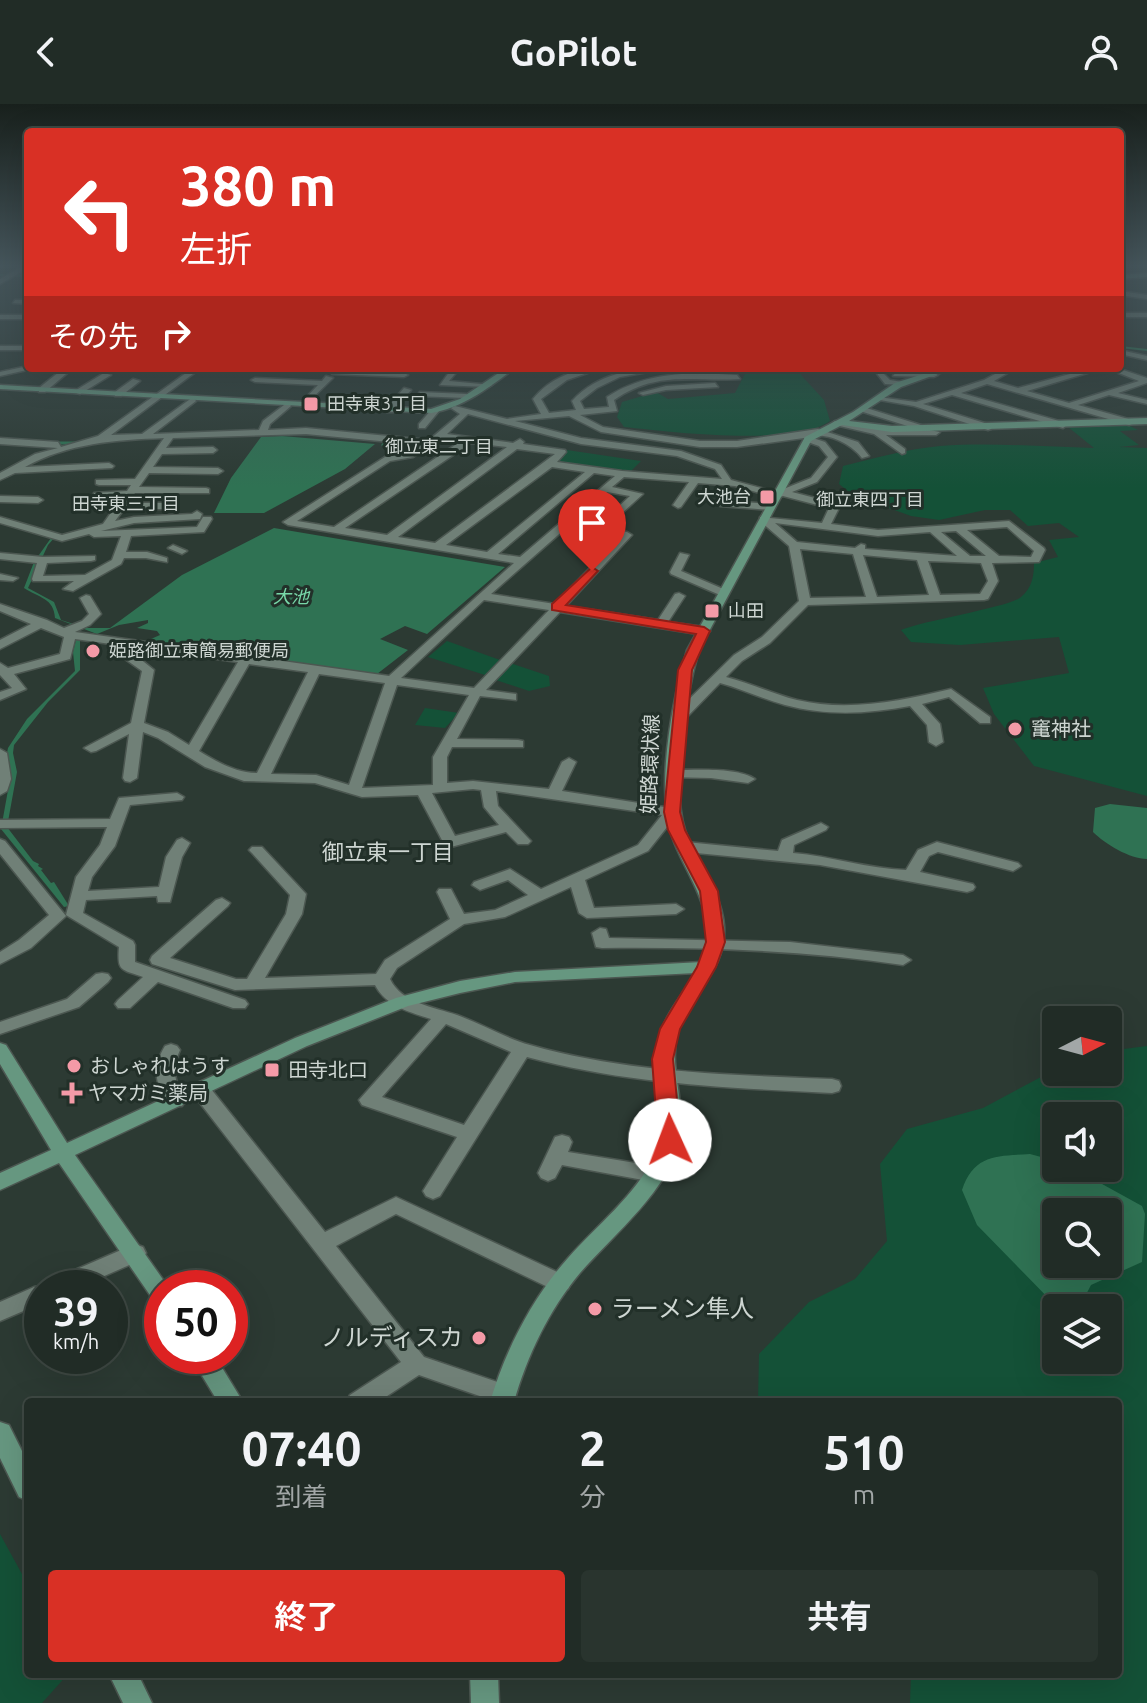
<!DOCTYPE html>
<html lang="ja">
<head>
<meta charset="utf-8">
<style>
  body { margin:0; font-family:Ubuntu,"Noto Sans JP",sans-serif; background:#29342e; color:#f1f3f6; height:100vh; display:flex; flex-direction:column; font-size:30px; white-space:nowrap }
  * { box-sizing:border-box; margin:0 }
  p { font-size:26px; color:#a2a7a7 }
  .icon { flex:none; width:44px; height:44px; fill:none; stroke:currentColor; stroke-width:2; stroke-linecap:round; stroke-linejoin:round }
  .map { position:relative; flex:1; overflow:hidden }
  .sheet { position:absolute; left:24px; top:1294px; width:1098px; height:280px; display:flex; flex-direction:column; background:#212c26; border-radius:8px; box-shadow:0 8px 32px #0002,0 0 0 2px #3e4843 }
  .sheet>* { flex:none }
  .guide { position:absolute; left:24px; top:24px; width:1100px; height:244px; border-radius:8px; box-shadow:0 8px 32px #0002,0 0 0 2px #3e4843; background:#d93025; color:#fff; overflow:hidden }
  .needle { width:52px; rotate:84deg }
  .tools { position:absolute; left:1042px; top:902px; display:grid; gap:16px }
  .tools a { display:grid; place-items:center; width:80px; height:80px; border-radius:8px; background:#212c26; box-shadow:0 8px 32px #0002,0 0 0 2px #3e4843; font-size:40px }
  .speed { position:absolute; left:24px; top:1166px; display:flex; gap:16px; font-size:40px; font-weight:700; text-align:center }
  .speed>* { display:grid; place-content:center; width:104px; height:104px; border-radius:50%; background:#212c26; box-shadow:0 8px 32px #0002,0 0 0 2px #3e4843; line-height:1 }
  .speed small { font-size:20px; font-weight:400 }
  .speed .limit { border:12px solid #d22; background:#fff; color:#111 }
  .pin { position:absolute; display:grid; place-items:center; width:68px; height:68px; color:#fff; margin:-82px -34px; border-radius:50% 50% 50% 0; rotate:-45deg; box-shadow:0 0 8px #0007 }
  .pin .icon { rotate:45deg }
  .me { position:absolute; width:88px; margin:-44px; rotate:358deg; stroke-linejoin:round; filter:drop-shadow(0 0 6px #0008) }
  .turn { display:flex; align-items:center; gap:28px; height:168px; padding:0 24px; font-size:36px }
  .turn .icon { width:104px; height:104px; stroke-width:2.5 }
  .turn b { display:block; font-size:56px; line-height:68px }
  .then { display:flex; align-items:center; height:76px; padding:0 24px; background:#0003; gap:16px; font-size:30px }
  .eta { display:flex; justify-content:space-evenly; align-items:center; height:136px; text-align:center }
  .eta b { font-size:48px; font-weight:700; line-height:56px }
  .cta { display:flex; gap:16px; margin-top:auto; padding:16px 24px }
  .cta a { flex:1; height:92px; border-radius:8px; background:#d93025; color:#fff; font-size:32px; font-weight:700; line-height:92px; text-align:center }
  .cta a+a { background:#29342e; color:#f1f3f6 }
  header { display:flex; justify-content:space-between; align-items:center; height:104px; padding:0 24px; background:#212c26; font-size:36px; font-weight:700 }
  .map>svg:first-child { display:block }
  .green { fill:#145137; fill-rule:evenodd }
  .water { fill:#2f7253; fill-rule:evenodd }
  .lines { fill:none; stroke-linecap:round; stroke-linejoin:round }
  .stream-far1 { stroke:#2f7253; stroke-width:2 }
  .stream { stroke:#2f7253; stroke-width:3 }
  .street-casing { stroke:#4c5751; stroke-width:3 }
  .secondary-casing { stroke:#4c5751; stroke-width:3 }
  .street { fill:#708077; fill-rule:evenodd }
  .secondary { fill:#669780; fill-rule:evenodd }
  .route { fill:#d93025; stroke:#8d1f18; stroke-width:2 }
  .poi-dot { fill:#f49aa7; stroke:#223029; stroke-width:3 }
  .labels { text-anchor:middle; stroke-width:6; stroke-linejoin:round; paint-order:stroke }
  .far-poi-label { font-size:18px; fill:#ced6d2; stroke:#223029; text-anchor:start }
  .far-neighbourhood-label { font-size:18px; fill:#ced6d2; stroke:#223029 }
  .far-water-label { font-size:18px; font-style:italic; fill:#78d8a9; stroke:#223029 }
  .poi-label { font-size:20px; fill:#ced6d2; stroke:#223029; text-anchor:start }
  .street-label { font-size:20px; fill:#ced6d2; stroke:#223029 }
  .neighbourhood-label { font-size:22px; fill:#ced6d2; stroke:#223029 }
  .near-poi-label { font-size:24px; fill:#ced6d2; stroke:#223029; text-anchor:start }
</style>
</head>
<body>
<header><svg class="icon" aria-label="back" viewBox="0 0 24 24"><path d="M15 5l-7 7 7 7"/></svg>GoPilot<svg class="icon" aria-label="person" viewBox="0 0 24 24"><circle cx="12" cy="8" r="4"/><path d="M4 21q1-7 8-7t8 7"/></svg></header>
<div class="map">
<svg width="1147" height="1599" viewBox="0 0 1147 1599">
  <rect width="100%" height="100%" fill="#2c3a33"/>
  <path class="green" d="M748 264H799L801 271 824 296 830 317C794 343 671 328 624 323L617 313 622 298 656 288 668 295 735 289Z
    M1126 320 1138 326 1120 327 1139 341 1119 343 1147 344V692L1034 662 994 610 983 584 1069 569 1059 533 960 541 911 538 901 526C925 516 1010 503 1021 493 1032 484 1034 472 1034 459L1058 453 1049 436 1079 433 1059 419 1028 422 1010 406H985L939 416 911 412 853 391 839 380 843 362C875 354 907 345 940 342 991 338 1043 343 1094 344L1068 323Z
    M567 346 641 357 630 368 558 359 556 356Z
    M447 537 500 556 485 571 428 553Z
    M510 559 549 572 550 582 529 587 493 575Z
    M425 604 459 609 445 624 415 621Z
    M1147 942V1599H910L911 1570H1118V1298H758L759 1250 809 1198 855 1175 887 1137 880 1060 907 1025 983 1004 1056 965V968H1108V947ZM1056 1012H1108V1064H1056ZM1056 1108H1108V1160H1056ZM1056 1204H1108V1256H1056Z
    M0 1430 28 1481V1570H68L42 1599H0Z"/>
  <path class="water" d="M282 332 375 340 345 365 264 409H214L231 374 261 333Z
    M0 418 55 433 48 441 28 484 54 498 61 516 86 524H110L182 471 274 424 505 463 427 530 405 522 380 535 408 546 377 570 144 538 160 531 157 527 137 524 148 519V516L119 521 97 530 55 514C54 494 39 494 24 484L34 458 51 434Z
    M76 536H80V566L48 598 14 641 13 649 17 668 7 723 33 757 39 760 38 762 43 765 41 766 51 779 54 778 69 802 64 803 1 725 10 675 6 654 8 644 27 615 75 567 73 548Z
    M1110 700 1147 704V755C1130 755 1105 740 1093 728L1095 704Z
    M1030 1050 1056 1057V1064H1073L1142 1102 1145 1110 1142 1158 1091 1181 1079 1204H1058L977 1121 962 1086C974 1050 997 1052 1030 1050ZM1056 1108H1108V1160H1056Z"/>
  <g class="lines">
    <path class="stream-far1" d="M0 171 28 172
      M1120 243 1147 246"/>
    <path class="stream" d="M54 339H76
      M383 341 387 338"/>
    <g class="street-casing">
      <path id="street" d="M0 160H4L0 163Z
        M26 160 28 164 0 180V175Z
        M1120 187 1147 191V195L1120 191Z
        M15 196H28V200L13 199Z
        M1120 209H1147V213H1120Z
        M0 211H28V215H0Z
        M0 242H28V246H0Z
        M1120 246 1147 252V256L1120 250Z
        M28 262 36 264 0 272V268Z
        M64 264H73L45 288H39V284Z
        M136 264H201L111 331 142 330 193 293 196 297 153 330 259 326 263 317 288 298 291 302 270 320 268 326 306 324 429 336 460 310 451 304 455 302 507 315 541 310 533 295C550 274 575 264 602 264L567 276 541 295 549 309 576 306 572 297C598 269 633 264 670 264L620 273 597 284 580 297 584 305 609 303 607 293C647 267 691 268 737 271L740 275C692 278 658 266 614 296L617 307 580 311 603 323 700 337H737L818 325 858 338 869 352 862 354C851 340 828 328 810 333L825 338 837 353 817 378 792 388 838 400 840 402 831 420 878 426 1009 417 1044 444 1045 446 1039 458 992 459 998 477 988 495 984 496 808 501 770 539 742 557 726 573C750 579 773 590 797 596 848 608 901 597 951 585L990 613V619H980L949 593 922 600 940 620 943 638 936 642 929 638 927 621 910 602C868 610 826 612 785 601 763 595 742 585 720 579L684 616H674V610L734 551 762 533 799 497 789 442 760 417V413L822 419 829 404 783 392 777 394 735 382 698 379 681 403 678 404 673 401 689 378 624 373 612 383 643 390 621 410 585 407 571 419 627 428 632 431 566 502 658 516 675 490 679 489 685 492 668 518 704 523 710 527 704 531 560 508 486 586 516 590V596L480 592 457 635 518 636 523 637V643H452L447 653V679L473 677 549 685 562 658 569 654 576 658 562 687 677 705 679 708 648 747 585 776 594 804 676 800 684 805 676 810 587 814 579 809 571 783 505 813 464 820 397 864 390 875C401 899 434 903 457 911 482 920 505 934 530 941 628 969 731 971 832 975L839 977 841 982 839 987 832 989C729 984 627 980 527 953L440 1092 433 1095 426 1092 423 1087 457 1033 362 1001 359 996 431 915C409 908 386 902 375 881L235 886 152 860 150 856 152 852 216 796 222 794 230 799 228 802 170 854 236 875H247L286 810 290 791 252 749 249 746 252 743H262L306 790 302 810 265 874 376 870 385 856 450 815 437 788 439 785H451L464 810 495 806 528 791 508 776 480 786 472 781 474 778 510 765 541 785 638 741 662 711 496 687 498 702 528 734 531 737 528 740H518L506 728 451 743 443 738 418 691 362 693 315 679 244 677 205 663 158 634 143 628 137 674 130 678 125 677 123 674 129 630 96 647 91 648 84 644 131 619 142 567 125 555 118 541 75 535 70 555 14 570 26 585 0 596V588L12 584 0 571V559L8 564 60 550 64 533 41 524 0 545V536L31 520 0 507V500L47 516 64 524 82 517 89 510 80 494 86 491 90 492 101 510 90 521 75 528 389 572 514 459 288 421 283 418 385 353 407 349 422 341 306 330 173 334 166 344 213 343 217 346 213 349 162 350 153 363 218 364 223 367 218 370 149 369 139 383 206 384 209 385V389H135L128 399H163L168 402 163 405H124L115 417 134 413 192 410 197 407 202 410 200 415 134 419 101 427 197 423 203 413H211L212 415 204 428 131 432 126 448H147L167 454V458L146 454H124L121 460 73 487 63 485 74 477H33L32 475 37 459 0 455V449L43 453 95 452V456L91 457 47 459 43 472 85 471 112 456 121 432 94 433 89 430 62 437 0 419V413L62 431 103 420 122 393 97 394 94 393V389L127 387 131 381H99L96 380V376L135 375 164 334C116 336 68 339 25 363L109 359 114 362 112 364 15 369 0 376V369L35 350 58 344 0 340V334L58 338 61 343 98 332 186 269ZM468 310 581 340 677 352 715 365 722 375 622 367 557 358 566 348 565 346 523 340 524 338 520 335 513 339 447 330ZM569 312 601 328 700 343H737L804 334 805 337 819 342 828 353 811 374 776 388 731 376 721 361 681 347 581 334 515 317ZM442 335 461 337 334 423 297 417 390 357 413 353ZM471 339 507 343 387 431 345 424ZM517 345 555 350 435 439 398 433ZM552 363 585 368 487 448 446 441ZM594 369 615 372 520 453 498 450ZM607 388 630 392 616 405 591 402ZM775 419 878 432 930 428 957 452 865 445V441L861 440 855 444 797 438ZM1007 423 1034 447 1031 453 999 452 967 426ZM566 424 620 433 555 500 491 490ZM956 427 986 452H970L941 428ZM800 445 853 450 866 493 810 494ZM863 451 917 456 929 491 877 493ZM928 457 981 459 988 477 980 490 940 491ZM484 496 549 506 474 584 401 574ZM131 543 238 558 189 641 168 628 144 619 154 566 134 550ZM249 560 308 568 257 669C236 669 217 658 199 647ZM319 570 385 579 349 681 316 671 271 670ZM397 581 469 591 433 653V681L362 684ZM473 685 481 686 484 703 499 721 455 732 432 689ZM446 920 511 948 464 1021 382 993Z
        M452 264H460L449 277 492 281 488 283 440 281Z
        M1006 264H1016L994 277 1018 284 1092 264H1104L1027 287 1069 299 1139 277 1106 264H1117L1147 274V279L1118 289 1147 296V300L1109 291 1078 301 1132 316V320L1129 321 987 280 961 289 1066 319 1067 321 1063 324 952 291 923 300 991 321V325L988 326 914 302 874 295 878 293 916 298 984 276Z
        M879 265 890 276 909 279 905 281 885 280 875 267Z
        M335 266 404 269 408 271 404 273 332 270Z
        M896 268 934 269 938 271 934 273 893 272Z
        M104 269 111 271 80 290 73 288Z
        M326 272 333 274 303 303 299 301 318 281 255 278 251 276 255 274 322 277Z
        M133 275 140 277 121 292H115V288Z
        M715 279 718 283 666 286 643 291 639 289 666 282Z
        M404 284 411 286 393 308H387V304Z
        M420 288 466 290 470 292 466 294 417 292Z
        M863 303 924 322V325L940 328 936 331H886L905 345V349L902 350 874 330 831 320 835 317 877 325H917L860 307Z
        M432 305 439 307 425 324H419V320Z
        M726 389 731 392 729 397 770 400 775 403 770 406 720 402 721 392Z
        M0 392 38 393 43 396 38 399 0 398Z
        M173 441 187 447 182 450 168 444Z
        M680 449 689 451 681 467 728 487V491H720L671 470 670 468Z
        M0 470 18 474 13 477 0 476Z
        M0 645 7 649 11 675 7 687 0 691Z
        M675 666C696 666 738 663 755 675L748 679 711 674 670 673 668 670 670 667Z
        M177 689 184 693 182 696 130 701 115 742 92 773 88 787 159 783 166 753 177 736 182 734 190 739 182 753 170 798H158L157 792 86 796 83 809 133 837 135 841V858L245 896 248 900 245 904H233L158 878 130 904H118L115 900 118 896 143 873C121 865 117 868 119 843L66 811 76 773 100 741 107 723 0 724V716L110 715 119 694Z
        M821 719 828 723 826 726 794 741 793 749C831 752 868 765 906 766L918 746 937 738 1018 759 1021 762 1013 767 938 748 929 752 920 768 973 780 975 783 973 786 967 788 820 761 686 748 678 743 686 738 778 747 782 736Z
        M0 735 5 737 66 812 31 844 0 860V848L19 836 49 811 0 750Z
        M600 824 606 825 609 834 790 838 903 851 911 856 903 861C803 846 703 843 602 844L596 843 592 829Z
        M102 869 108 870 111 874 108 878 79 903 0 930V918L67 895 96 870Z
        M171 940 177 942 180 946C171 966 175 978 185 997L182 1002H168C156 980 151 965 165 942Z
        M200 978 207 980 325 1128 396 1093 568 1173 571 1179 568 1185 560 1188 552 1185 396 1110 336 1142 424 1253 512 1283 516 1290 512 1297 497 1298 419 1271 378 1298H346L350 1291 401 1258 193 990 191 985 193 980Z
        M562 1031 569 1033 572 1038 568 1048 654 1062 661 1065 664 1070 661 1075 654 1078 562 1061 555 1074 548 1077 541 1074 538 1069 555 1033Z
        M135 1140 143 1143 146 1149 143 1155 77 1184H42V1199L0 1217V1198L34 1183 45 1181 47 1178Z"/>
    </g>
    <g class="secondary-casing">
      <path id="secondary" d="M1147 169V173L1120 175V171Z
        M506 264H515C490 283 463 304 431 309L0 285V281L431 305 460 295Z
        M942 264H954L901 283 849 317 892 322 1147 314V320L892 328 842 321 811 337 699 546C686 591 671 682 685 726 696 759 721 786 724 821 728 867 688 890 677 931 669 965 686 999 680 1033 672 1084 612 1132 580 1169 549 1206 527 1252 514 1298H490C505 1247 532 1194 568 1154 596 1122 636 1091 654 1052 671 1017 652 980 657 944 661 914 681 893 696 869L515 878 460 889 408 902 307 942 75 1051 169 1184H162V1200L154 1197 59 1059 0 1086V1069L51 1046 0 960V939L6 941 67 1039 295 934 396 894 460 877 515 868 702 858C724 802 674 763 667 712 660 662 673 594 687 546L805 333 853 308 895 279Z
        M190 1252H215L243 1298H218Z
        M0 1318 9 1321 28 1359V1397L19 1393 0 1354Z
        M109 1570H138L152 1599H123Z
        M470 1570H498L499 1599H471Z"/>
    </g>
    <use href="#street" class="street"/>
    <use href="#secondary" class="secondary"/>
  </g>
  <linearGradient id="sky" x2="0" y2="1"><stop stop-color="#18201c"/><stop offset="0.42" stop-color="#45555b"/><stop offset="1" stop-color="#45555b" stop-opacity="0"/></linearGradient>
  <rect width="1147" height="384" fill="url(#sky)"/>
  <path class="route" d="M592 463 598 467 566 501 704 523 710 527 692 566 680 708 685 726 718 787 725 838 716 863 680 925 673 955 681 1036 678 1042H662L658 1036 652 955 660 925 697 863 706 838 700 787 668 726 664 708 678 566 696 530 552 506V500Z"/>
  <g class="poi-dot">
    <rect x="303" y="292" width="16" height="16" rx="4"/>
    <rect x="759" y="385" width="16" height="16" rx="4"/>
    <rect x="704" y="499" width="16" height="16" rx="4"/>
    <circle cx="93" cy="547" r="8"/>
    <circle cx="1015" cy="625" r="8"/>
    <circle cx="74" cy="962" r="8"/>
    <rect x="264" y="958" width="16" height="16" rx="4"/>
    <path d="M68 977h8v8h8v8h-8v8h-8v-8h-8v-8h8z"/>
    <circle cx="595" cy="1205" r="8"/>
    <circle cx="479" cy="1234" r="8"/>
  </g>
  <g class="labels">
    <g class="far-poi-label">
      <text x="327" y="306">田寺東3丁目</text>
      <text x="751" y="399" text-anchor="end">大池台</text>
      <text x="728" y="513">山田</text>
      <text x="109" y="553">姫路御立東簡易郵便局</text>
    </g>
    <g class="far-neighbourhood-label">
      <text x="439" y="349">御立東二丁目</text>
      <text x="870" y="402">御立東四丁目</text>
      <text x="126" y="406">田寺東三丁目</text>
    </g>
    <g class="far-water-label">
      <text x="291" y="499">大池</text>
    </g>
    <g class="poi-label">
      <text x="1031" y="632">竃神社</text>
      <text x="90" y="969">おしゃれはうす</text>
      <text x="288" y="973">田寺北口</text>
      <text x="88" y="996">ヤマガミ薬局</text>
    </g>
    <g class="street-label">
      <text transform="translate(650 660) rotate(-88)" y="7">姫路環状線</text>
    </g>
    <g class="neighbourhood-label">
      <text x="388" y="756">御立東一丁目</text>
    </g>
    <g class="near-poi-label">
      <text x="611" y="1213">ラーメン隼人</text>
      <text x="463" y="1242" text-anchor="end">ノルディスカ</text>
    </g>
  </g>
</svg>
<div class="tools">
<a><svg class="needle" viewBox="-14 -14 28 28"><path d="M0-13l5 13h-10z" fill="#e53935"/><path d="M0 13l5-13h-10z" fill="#a2a7a7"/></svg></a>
<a><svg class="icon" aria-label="sound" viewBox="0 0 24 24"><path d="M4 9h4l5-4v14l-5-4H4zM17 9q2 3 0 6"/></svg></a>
<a><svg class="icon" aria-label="search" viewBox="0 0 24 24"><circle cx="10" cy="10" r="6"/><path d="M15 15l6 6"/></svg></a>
<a><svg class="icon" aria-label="layers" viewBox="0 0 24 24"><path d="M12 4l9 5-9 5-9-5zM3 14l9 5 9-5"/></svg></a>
</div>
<div class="speed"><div>39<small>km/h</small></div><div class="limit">50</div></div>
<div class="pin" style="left:592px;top:467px;background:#d93025"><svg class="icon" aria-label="arrive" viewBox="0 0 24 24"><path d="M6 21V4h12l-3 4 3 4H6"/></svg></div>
<svg class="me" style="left:670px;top:1036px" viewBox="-20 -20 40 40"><circle r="19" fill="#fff"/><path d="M0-13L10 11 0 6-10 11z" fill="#d93025"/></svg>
<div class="guide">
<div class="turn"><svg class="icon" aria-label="left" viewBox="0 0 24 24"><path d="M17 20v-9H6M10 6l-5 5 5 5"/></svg><div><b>380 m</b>左折</div></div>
<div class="then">その先<svg class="icon" aria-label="right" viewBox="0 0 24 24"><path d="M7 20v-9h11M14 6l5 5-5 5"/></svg></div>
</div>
<section class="sheet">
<div class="eta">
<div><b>07:40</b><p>到着</p></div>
<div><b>2</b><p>分</p></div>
<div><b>510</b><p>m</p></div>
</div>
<div class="cta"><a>終了</a><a>共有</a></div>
</section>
</div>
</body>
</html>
